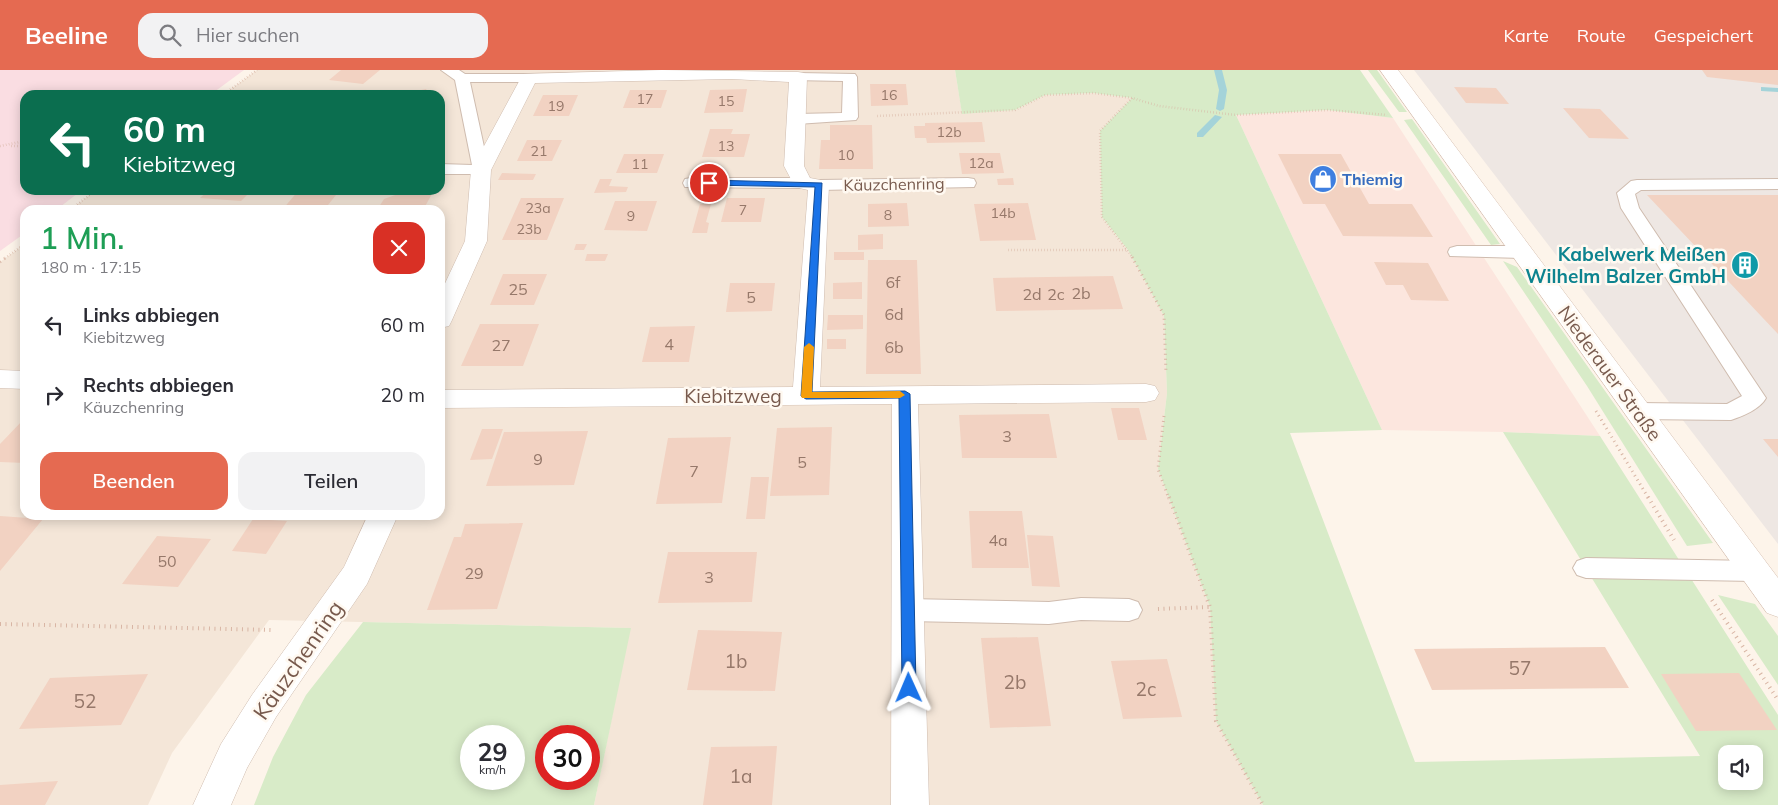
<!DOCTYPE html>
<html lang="de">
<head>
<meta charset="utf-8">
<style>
  body { margin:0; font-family:Mulish,sans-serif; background:#f2f2f3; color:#2b2b33; height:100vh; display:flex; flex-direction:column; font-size:19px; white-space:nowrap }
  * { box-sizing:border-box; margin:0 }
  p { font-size:16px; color:#7c7c81 }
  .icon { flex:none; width:28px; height:28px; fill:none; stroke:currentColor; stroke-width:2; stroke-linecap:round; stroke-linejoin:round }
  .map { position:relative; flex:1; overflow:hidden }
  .side { position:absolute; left:20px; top:135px; width:425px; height:315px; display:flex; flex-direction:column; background:#fff; border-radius:15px; box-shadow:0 2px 12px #0003 }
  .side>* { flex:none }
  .banner { position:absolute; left:20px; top:20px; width:425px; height:105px; border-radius:15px; box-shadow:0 2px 12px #0003; background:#0b6e4f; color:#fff; overflow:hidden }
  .fabs { position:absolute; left:1718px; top:675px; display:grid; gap:10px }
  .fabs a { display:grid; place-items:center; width:45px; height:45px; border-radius:10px; background:#fff; box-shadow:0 2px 12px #0003; font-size:25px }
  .speed { position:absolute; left:460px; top:655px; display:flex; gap:10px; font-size:25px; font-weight:700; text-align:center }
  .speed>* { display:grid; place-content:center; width:65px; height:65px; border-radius:50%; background:#fff; box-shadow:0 2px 12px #0003; line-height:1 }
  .speed small { font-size:12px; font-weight:400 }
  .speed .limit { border:8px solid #d22; background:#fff; color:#111 }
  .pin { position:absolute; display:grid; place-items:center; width:42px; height:42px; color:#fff; margin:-21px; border:2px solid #fff; border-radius:50%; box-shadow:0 1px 5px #0007 }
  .me { position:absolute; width:55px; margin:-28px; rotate:359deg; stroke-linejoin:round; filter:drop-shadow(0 0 4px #0008) }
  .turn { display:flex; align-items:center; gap:18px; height:105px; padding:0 20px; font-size:22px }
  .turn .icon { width:65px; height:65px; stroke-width:2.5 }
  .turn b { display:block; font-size:35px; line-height:42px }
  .round { display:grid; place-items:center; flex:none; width:52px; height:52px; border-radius:15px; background:#f2f2f3 }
  .overview { display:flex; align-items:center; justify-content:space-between; height:85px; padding:0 20px }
  h1 { font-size:30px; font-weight:600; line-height:38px; color:#1e9e55 }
  .action { display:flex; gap:10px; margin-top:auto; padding:10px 20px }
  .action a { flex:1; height:58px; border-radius:15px; background:#e56a51; color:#fff; font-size:20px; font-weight:600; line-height:58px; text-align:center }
  .action a+a { background:#f2f2f3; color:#2b2b33 }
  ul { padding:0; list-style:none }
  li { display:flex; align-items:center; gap:15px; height:70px; padding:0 20px }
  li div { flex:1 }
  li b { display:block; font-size:19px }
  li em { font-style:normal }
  header { display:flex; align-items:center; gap:30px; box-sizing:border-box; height:70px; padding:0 25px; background:#e56a51; color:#fff }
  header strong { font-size:24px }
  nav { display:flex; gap:28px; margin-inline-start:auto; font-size:18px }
  .search { width:350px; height:45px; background:#f2f2f3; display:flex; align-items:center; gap:12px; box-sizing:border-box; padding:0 18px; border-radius:15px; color:#7c7c81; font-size:19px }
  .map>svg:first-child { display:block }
  .residential { fill:#f4e6d8 }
  .commercial { fill:#fce6de }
  .industrial { fill:#eee7e3 }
  .medical { fill:#fadde2 }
  .green { fill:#d8ebc8; fill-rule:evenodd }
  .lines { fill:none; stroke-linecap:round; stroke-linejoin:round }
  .stream { fill:#a4d3d9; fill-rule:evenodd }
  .building { fill:#f2d2c2 }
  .lane-casing { stroke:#cfbcaf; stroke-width:2 }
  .street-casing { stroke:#cfbcaf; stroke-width:1 }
  .secondary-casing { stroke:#d5beaf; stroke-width:1 }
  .path-far2 { stroke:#d8b5a4; stroke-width:2.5; stroke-dasharray:0.5 2.5; stroke-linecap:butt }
  .path-far1 { stroke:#d8b5a4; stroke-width:3; stroke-dasharray:1 4; stroke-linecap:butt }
  .path { stroke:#d8b5a4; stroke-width:4; stroke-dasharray:1 4.5; stroke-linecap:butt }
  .lane { fill:#fff; fill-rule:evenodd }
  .street { fill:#fff; fill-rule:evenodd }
  .secondary { fill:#fff; fill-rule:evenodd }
  .route { fill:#1a73e8; stroke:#114b97 }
  .slow { fill:#f59e0b }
  .labels { text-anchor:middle; stroke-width:5; stroke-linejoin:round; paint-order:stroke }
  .far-number-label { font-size:14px; fill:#96786a }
  .far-shop-label { font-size:16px; font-weight:bold; fill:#366cbe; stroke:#fff9f1; text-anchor:start }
  .far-street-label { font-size:16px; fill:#785a4d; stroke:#fff9f1 }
  .number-label { font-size:16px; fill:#96786a }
  .culture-label { font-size:19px; font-weight:bold; fill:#0d838f; stroke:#fff9f1; text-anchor:end }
  .street-label { font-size:19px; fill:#785a4d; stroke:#fff9f1 }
  .near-number-label { font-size:19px; fill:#96786a }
  .near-street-label { font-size:22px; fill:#785a4d; stroke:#fff9f1 }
</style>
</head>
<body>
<header>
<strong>Beeline</strong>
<div class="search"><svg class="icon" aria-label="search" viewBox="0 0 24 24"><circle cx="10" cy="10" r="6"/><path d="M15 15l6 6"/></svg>Hier suchen</div>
<nav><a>Karte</a><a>Route</a><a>Gespeichert</a></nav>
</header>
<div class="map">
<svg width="1778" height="735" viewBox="0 0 1778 735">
  <rect width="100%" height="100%" fill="#fdf4ea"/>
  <path class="residential" d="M257 0H955L962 43 1015 40 1045 25 1093 23 1132 28 1102 147 1128 180 1164 246 1167 323 1158 399 1210 537 1217 651 1263 735H594L630 558 269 550 172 683 148 735H0V192L25 174V445H440V140H70L96 120H440V25H223Z"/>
  <path class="commercial" d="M1327 40 1393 48 1600 366 1503 362 1382 360 1236 45Z"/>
  <path class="industrial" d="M1414 0H1778V474Z"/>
  <path class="medical" d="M0 0H244L210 25H25V120H82L56 140H25V163L0 181Z"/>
  <path class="green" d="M955 0H1360L1393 48 1327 40 1236 45 1382 360 1290 363 1415 692 1700 686 1503 362 1600 366 1778 645V735H1263L1216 651 1210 537 1158 399 1167 323 1164 246 1128 180 1102 147 1100 61 1132 28 1093 23 1045 25 1015 40 962 44ZM1726 684H1754V711H1726Z
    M1368 0H1377L1407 42H1399Z
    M1412 49 1500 174 1491 175 1404 50Z
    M1503 191 1517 197 1713 473 1687 476 1587 316Z
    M1718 525 1755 534 1778 566V615Z
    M363 552 631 558 594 735H254L273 687 306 625ZM471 666H514V709H471ZM589 666V709H546V666Z"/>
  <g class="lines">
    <path class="stream" d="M1214 0H1222L1227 20 1224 39 1220 41 1216 39 1219 20Z
      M1761 17 1778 18V22L1761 21Z
      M1215 45 1222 47 1203 67H1197V63Z"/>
  </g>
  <path class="building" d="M341 0H380L363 14 329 10Z
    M1702 0H1778V15L1707 7Z
    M870 14H906L908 35 871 36Z
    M1454 17 1496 18 1509 34 1466 33Z
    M426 19 430 25H403V24Z
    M747 19 743 42 704 43 710 20Z
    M630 20H667L661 38H623Z
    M543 25H578L569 46H533Z
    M1563 38 1600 39 1629 69 1589 68Z
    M982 52 985 72 927 73 926 68H915L914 56H925V53Z
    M830 55H872L873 99H819L821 70H830Z
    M710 59H733L731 64H750L744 87H702Z
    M527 70H562L552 91H517Z
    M959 83H1000L1004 103 962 104Z
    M624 84H664L657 103H616Z
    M1278 84H1341L1369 134H1412L1433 167 1343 166 1325 134H1303Z
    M502 103 536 104 533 110H498Z
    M1013 108 1014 115H998L997 109Z
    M600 109H612L609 116 628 117 626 122 594 123Z
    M209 120H252L241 131 200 128Z
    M299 120H340L324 140H282Z
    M398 124H432L423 140H377L384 129Z
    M1647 125H1778V264Z
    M521 128H564L547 170H502Z
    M727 128H765L761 152H721Z
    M615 131H657L647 161 604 160Z
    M907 133 909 156 868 157V134Z
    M1028 133 1036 170 980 171 974 134Z
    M700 134H711L706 152 709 153 707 163H692Z
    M883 164V179L858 180V165Z
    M576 174H587L584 180H574Z
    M834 182H864V190H834Z
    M587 184H608L605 191H585Z
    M868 190H917L921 304H866Z
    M1374 192 1428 193 1449 231 1411 230 1403 215H1386Z
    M503 204H547L534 235H490Z
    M1113 206 1123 239 996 241 993 208Z
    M862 212V229H833V213Z
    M730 213H775L772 241 726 242Z
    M828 245H863V259L827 260Z
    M480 254H539L523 296H461Z
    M695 256 689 292H642L650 257Z
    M827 269H846V279H827Z
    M1111 338H1139L1147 370H1118Z
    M1049 344 1057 388H962L959 345Z
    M23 350H25V393L0 392V374Z
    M832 357 829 425 770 426 777 358Z
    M482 359H503L492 389 470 390Z
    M588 361 574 415 486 416 504 362Z
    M731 367 722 433 656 434 668 368Z
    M1763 369H1778V387Z
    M751 407H769L765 449H746Z
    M969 441H1022L1029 498H972Z
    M0 446 43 449 0 501Z
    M253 449 287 451 266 484 232 481Z
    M523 453 497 539 427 540 454 467H461L465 454Z
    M1027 465 1053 466 1060 517 1032 516Z
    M157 466 211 469 178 517 122 514Z
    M668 482H757L752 532 658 533Z
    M698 560 782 562 775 621 687 620Z
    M1038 567 1051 656 990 658 981 568Z
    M1605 577 1629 618 1432 620 1414 579Z
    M1167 589 1182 647 1123 649 1111 591Z
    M1739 603 1777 660 1696 661 1661 604Z
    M148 604 121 655 19 659 50 608Z
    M777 676 772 735H703L711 677Z
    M58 711 45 735H0V715Z"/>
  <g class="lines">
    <g class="lane-casing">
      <path id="lane" d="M441 0H459L465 4H529L534 5 536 8 534 11 529 12H470L489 100 487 104H440V94L472 95 455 10Z
        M798 3 855 4 857 7 858 47 856 50 797 54 791 52 789 49 791 46 797 44 842 43 843 11 793 10 791 7 793 4Z
        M691 108H802L808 109 810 113 808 117 802 118 685 117 683 113 685 109Z
        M968 108 974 109 976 113 974 117 819 120 813 119 810 115 813 111 819 110Z
        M1778 109V119L1641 120 1635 124 1639 138 1766 328C1760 339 1743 346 1731 350L1638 349 1630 347 1627 341 1630 335 1638 333 1727 334 1742 326 1621 138 1617 123 1631 111 1637 110Z
        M1457 176H1522L1529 178 1531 182 1529 186 1522 188 1450 186 1448 182 1450 178Z
        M1586 488 1754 491 1763 494 1767 501 1763 508 1754 511 1586 508 1577 505 1573 498 1577 491Z
        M1081 528 1129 529 1138 532 1142 540 1138 548 1129 551 1081 550 1049 554 908 551 899 548 895 540 899 532 908 529 1049 532Z"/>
    </g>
    <g class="street-casing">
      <path id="street" d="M662 0 798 2 804 3 807 7 804 96 810 108 826 111 829 115 820 317 1146 314 1155 316 1159 323 1155 330 1146 332 918 334 929 735H891L892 334 440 338V320L793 317 808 120 795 117 784 96 789 12 732 9 535 13 491 100 487 171 452 250 449 256 440 258V224L465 171 471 100 523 4Z
        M0 300 25 301V319L0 318Z
        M368 445H398L367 514 276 647 247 698 231 735H193L221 674 252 625 344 497Z"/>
    </g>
    <g class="secondary-casing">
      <path id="secondary" d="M1380 0H1398L1778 508V547L1767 543Z"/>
    </g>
    <path class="path-far2" d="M223 25 257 0
      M1132 28 1100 61 1102 147 1133 188
      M877 46 1015 40 1045 25 1093 23 1132 28 1159 36 1236 45 1327 40 1387 45
      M0 76 25 71
      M11 76H25
      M70 140 96 120
      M1008 180H1127
      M5 188 25 174"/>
    <path class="path-far1" d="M1132 187 1164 245 1166 303
      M0 192 7 187
      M1596 341 1649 429
      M1164 346 1158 399 1169 429"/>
    <path class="path" d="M1169 427 1210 537 1216 651 1263 735
      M1648 427 1674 470
      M1712 530 1778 630
      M1158 539 1210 537
      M0 554 274 560"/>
    <use href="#lane" class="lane"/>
    <use href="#street" class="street"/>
    <use href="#secondary" class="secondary"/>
  </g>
  <path class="route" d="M709 110 822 113 812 322 905 321 910 324 916 618 914 623 909 624 904 623 902 618 899 328 806 329 801 326 815 117 706 115 705 113Z"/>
  <path class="slow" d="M809 273 814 277 812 322 900 321 905 325 900 328H802L801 326 804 277Z"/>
  <defs>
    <g id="shop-disc" transform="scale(1.4375)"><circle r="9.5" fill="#3f7fe0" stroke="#fff9f1"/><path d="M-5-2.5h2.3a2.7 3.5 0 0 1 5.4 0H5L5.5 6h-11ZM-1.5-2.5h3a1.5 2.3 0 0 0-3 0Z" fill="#fff"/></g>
    <g id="building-disc" transform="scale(1.4375)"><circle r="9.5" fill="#0f9aa8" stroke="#fff9f1"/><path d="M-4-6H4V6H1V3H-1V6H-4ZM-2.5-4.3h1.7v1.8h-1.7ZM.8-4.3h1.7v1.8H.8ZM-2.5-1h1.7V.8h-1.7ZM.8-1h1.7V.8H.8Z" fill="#fff"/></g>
  </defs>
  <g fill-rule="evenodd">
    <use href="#shop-disc" x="1323" y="109"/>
    <use href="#building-disc" x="1745" y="195"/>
  </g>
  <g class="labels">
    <g class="far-number-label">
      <text x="889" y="30">16</text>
      <text x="645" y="34">17</text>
      <text x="726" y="36">15</text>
      <text x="556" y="41">19</text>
      <text x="949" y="67">12b</text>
      <text x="726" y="81">13</text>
      <text x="539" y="86">21</text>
      <text x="846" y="90">10</text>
      <text x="981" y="98">12a</text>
      <text x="640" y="99">11</text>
      <text x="538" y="143">23a</text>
      <text x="743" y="145">7</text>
      <text x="1003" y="148">14b</text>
      <text x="888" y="150">8</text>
      <text x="631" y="151">9</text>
      <text x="529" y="164">23b</text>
    </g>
    <g class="far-shop-label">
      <text x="1342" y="115">Thiemig</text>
    </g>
    <g class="far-street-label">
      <text transform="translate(894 114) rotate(-1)" y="6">Käuzchenring</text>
    </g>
    <g class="number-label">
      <text x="893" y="218">6f</text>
      <text x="518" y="225">25</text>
      <text x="1081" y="229">2b</text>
      <text x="1032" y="230">2d</text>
      <text x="1056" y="230">2c</text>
      <text x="751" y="233">5</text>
      <text x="894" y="250">6d</text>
      <text x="669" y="280">4</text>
      <text x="501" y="281">27</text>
      <text x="894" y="283">6b</text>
      <text x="1007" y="372">3</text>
      <text x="538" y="395">9</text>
      <text x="802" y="398">5</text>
      <text x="694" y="407">7</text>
      <text x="998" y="476">4a</text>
      <text x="167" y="497">50</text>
      <text x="474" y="509">29</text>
      <text x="709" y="513">3</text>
    </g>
    <g class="culture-label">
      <text x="1726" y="191">Kabelwerk Meißen<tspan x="1726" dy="22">Wilhelm Balzer GmbH</tspan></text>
    </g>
    <g class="street-label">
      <text transform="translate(1610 303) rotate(54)" y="7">Niederauer Straße</text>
      <text x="733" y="333">Kiebitzweg</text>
    </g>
    <g class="near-number-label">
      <text x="736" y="598">1b</text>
      <text x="1520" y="605">57</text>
      <text x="1015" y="619">2b</text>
      <text x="1146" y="626">2c</text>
      <text x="85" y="638">52</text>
      <text x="741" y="713">1a</text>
    </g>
    <g class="near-street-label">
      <text transform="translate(298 590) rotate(-55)" y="8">Käuzchenring</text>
    </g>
  </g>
</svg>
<div class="fabs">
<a><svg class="icon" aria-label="sound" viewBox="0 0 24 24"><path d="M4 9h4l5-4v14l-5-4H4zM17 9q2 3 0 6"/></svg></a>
</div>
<div class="speed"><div>29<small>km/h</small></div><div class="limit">30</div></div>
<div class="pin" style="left:709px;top:113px;background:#d93025"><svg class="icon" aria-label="arrive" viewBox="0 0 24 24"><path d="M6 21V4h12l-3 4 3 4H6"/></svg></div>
<svg class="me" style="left:909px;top:618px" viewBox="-20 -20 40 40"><path d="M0-17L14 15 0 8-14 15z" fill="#1a73e8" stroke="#fff" stroke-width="4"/></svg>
<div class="banner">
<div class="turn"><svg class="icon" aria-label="left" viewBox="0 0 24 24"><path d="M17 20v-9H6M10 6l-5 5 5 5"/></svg><div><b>60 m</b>Kiebitzweg</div></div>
</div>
<section class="side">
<div class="overview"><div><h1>1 Min.</h1><p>180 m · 17:15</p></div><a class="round" style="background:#d93025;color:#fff"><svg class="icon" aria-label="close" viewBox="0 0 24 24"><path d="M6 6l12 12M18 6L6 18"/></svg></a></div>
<ul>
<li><svg class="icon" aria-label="left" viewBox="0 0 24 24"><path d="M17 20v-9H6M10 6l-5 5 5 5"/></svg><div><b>Links abbiegen</b><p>Kiebitzweg</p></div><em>60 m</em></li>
<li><svg class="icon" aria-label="right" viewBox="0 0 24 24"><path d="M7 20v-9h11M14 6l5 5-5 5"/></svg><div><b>Rechts abbiegen</b><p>Käuzchenring</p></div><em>20 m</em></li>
</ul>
<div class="action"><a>Beenden</a><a>Teilen</a></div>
</section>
</div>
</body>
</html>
